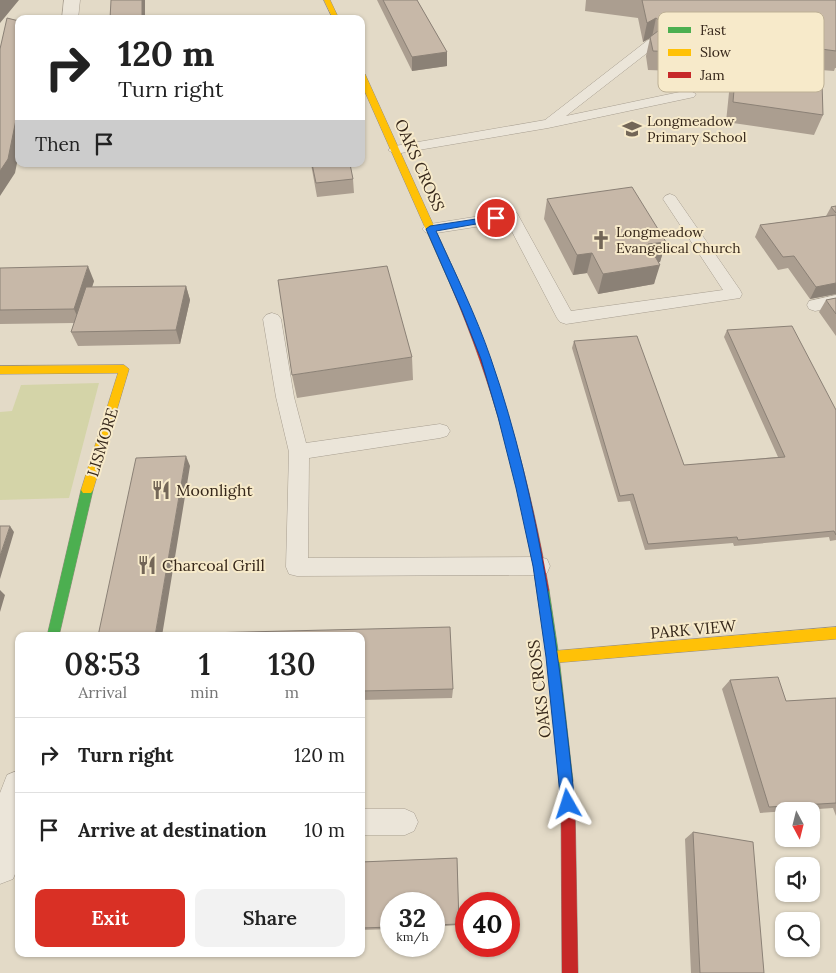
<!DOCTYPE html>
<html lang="en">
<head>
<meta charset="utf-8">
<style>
  body { margin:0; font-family:Lora,serif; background:#f2f2f2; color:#222; height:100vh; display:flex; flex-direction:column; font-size:19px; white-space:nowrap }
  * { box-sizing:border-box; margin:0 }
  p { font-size:16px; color:#767676 }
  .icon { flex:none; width:28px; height:28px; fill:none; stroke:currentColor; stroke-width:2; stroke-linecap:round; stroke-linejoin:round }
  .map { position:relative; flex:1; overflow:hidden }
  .drawer { position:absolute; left:15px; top:632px; width:350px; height:325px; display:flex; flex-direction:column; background:#fff; border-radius:10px; box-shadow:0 1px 4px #0004 }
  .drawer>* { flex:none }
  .guide { position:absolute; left:15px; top:15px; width:350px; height:152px; border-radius:10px; box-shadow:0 1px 4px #0004; background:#fff; color:#222; overflow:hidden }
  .needle { width:32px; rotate:173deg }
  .buttons { position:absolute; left:775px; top:802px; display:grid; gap:10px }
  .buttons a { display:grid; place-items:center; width:45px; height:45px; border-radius:10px; background:#fff; box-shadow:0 1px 4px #0004; font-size:25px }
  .speed { position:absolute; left:380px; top:892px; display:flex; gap:10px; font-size:25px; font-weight:700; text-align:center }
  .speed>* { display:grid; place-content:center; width:65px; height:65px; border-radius:50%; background:#fff; box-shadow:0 1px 4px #0004; line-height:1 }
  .speed small { font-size:12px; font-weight:400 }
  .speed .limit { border:8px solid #d22; background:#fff; color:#111 }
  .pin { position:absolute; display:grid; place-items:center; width:42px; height:42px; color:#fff; margin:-21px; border:2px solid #fff; border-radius:50%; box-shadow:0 1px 5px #0007 }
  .me { position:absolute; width:55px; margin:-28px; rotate:354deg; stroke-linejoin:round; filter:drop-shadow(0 0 4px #0008) }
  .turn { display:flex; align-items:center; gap:18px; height:105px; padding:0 20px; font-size:22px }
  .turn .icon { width:65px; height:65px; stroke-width:2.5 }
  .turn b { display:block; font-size:35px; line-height:42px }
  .then { display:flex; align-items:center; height:48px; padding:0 20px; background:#0003; gap:10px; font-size:19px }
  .eta { display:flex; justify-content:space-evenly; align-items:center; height:85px; text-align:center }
  .eta b { font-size:30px; font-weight:600; line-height:35px }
  .button { display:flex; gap:10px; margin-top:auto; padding:10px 20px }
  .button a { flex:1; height:58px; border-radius:10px; background:#d93025; color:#fff; font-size:20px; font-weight:600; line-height:58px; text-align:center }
  .button a+a { background:#f2f2f2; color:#222 }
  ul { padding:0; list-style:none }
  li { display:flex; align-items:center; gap:15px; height:75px; padding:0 20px; border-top:1px solid #e0e0e0 }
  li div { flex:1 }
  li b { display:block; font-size:19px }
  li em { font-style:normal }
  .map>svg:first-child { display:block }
  .green { fill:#d4d4a8 }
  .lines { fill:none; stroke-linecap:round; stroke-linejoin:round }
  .lane-casing { stroke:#a89f91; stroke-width:1 }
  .street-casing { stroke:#a89f91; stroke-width:1 }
  .fast-casing { stroke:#978e81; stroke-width:1 }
  .slow-casing { stroke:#978e81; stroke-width:1 }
  .jam-casing { stroke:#978e81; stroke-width:1 }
  .lane { fill:#ebe5d9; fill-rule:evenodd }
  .street { fill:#ebe5d9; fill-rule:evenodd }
  .fast { fill:#4caf50; fill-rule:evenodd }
  .slow { fill:#ffc107; fill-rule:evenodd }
  .jam { fill:#c62828; fill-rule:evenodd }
  .wall { fill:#ab9e90 }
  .shaded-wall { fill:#8b8176 }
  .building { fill:#c7b8a8; stroke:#8b8176 }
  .route { fill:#1a73e8; stroke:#114b97 }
  .labels { text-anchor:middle; stroke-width:4; stroke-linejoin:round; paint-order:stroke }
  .far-poi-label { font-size:14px; fill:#36271a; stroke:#f7eaca; text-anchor:start }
  .street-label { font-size:16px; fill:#36271a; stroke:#f7eaca }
  .poi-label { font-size:16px; fill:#36271a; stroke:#f7eaca; text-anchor:start }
  .key { fill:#f7eaca; stroke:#bdb095; stroke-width:1 }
  .key-label { font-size:14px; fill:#36271a }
</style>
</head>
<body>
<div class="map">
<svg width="836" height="973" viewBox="0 0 836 973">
  <rect width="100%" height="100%" fill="#e3dac7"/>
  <path class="green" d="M99 383 69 498 0 500V412L12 411 21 385Z"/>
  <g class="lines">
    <g class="lane-casing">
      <path id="lane" d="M652 39 658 43 656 46 566 116 689 90 696 94 694 97 548 128 395 154 388 150 395 146 545 120 648 40Z
        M670 194 675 196 740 290 742 294 740 298 566 324 560 322 557 318 507 222 430 234 425 232 422 229 425 226 430 224 512 211 517 213 571 311 723 290 663 199 665 196Z
        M836 295V307L815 311 809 309 807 305 809 301Z
        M272 313 278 315 281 319 294 397 306 443 440 424 447 426 450 431 447 436 440 438 309 458 308 558 539 557 547 559 550 566 547 573 539 575 297 576 289 574 286 567 289 452 276 397 263 319 266 315Z
        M361 809H405L414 813 418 822 414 831 405 835H361Z"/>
    </g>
    <g class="street-casing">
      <path id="street" d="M64 0H80L78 19H62Z
        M19 770V864L13 879 0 884V793L7 775Z"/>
    </g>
    <g class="fast-casing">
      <path id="fast" d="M87 485 91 487 93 490 59 636H47L81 490 83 487Z
        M543 585 547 586 549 590 559 657 573 781 571 786 566 788 561 786 559 781 547 657 537 590 539 586Z"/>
    </g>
    <g class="slow-casing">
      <path id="slow" d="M324 0H330L339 19H333Z
        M361 72 365 74 461 286 459 288H453L451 286 361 83Z
        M124 365 129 369 93 490 91 493H83L81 490 118 373 0 374V366Z
        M836 627V639L553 663 548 661 547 657 548 653 553 651Z"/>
    </g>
    <g class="jam-casing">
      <path id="jam" d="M456 283 461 286C503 384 531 485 549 590L547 594 543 595 539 594 537 590C520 485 493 384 451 286Z
        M566 774 571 776 575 804 578 973H562L561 804 559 781 561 776Z"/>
    </g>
    <use href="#lane" class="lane"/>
    <use href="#street" class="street"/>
    <use href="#fast" class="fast"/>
    <use href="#slow" class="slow"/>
    <use href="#jam" class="jam"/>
  </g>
  <path class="wall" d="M377 0H417L447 52V66L412 71Z
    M586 0H836V68H835L834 71 821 70 823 115 814 135 726 122 731 73 648 70 646 56 650 38 643 42 638 18 585 11Z
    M138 164H163L138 167Z
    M311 164H350L353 179 354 193 317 197Z
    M547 199 666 242 660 262H659L654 284 598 294 587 273 573 275 544 219Z
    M836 206V294L810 299 788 268 778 270 755 237 760 225 826 216 831 207Z
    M0 268 94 281 92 287 186 286 190 300 180 344 78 346 71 332 74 323 0 324Z
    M836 298V336L819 312 826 300Z
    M727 330 836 410V540L830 541 829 537 734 546 733 543 645 550 630 501 618 502 572 348 574 341 684 465 778 457 724 337Z
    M412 357 413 380 297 398 292 375Z
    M361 636 453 689 452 698 361 700Z
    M730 680 786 701 836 698V816L833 808 760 813 722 689Z
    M693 832 764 973H691L685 839Z
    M457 858 459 924 458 925 434 927V904H391V929L361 930V862Z"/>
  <path class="shaded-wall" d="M0 0H19L0 23Z
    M142 0H145V19H142Z
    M656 18 652 37 643 42 647 23Z
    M447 52V66L412 71V57Z
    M19 105V153L15 173 0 196V171Z
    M666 242 660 262 642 264 648 244Z
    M592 253 587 273 573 275 577 255Z
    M660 265 654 284 598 294 603 274Z
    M88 266 94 281 80 323 74 309Z
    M836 283V294L810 299 816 287Z
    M186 286 190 300 180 344 176 330Z
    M186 456 190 466 162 636H155Z
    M10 526 14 532 0 579V556Z
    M0 590 5 595 0 612Z"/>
  <path class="building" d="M111 0H142V19H110Z
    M383 0H417L447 52 412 57Z
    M642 0H836V51L821 49 823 115 733 102 737 54 653 51 650 37 662 28 664 24 656 18 647 23Z
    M7 18 19 21V105L8 159 0 171V49Z
    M312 164H350L353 179 316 183Z
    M632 187 666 242 648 244 660 265 603 274 592 253 577 255 547 199Z
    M836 206V213L831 207Z
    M836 215V283L816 287 794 256 783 257 760 225Z
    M88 266 74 309 0 310V268Z
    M387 266 412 357 292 375 278 280Z
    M186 286 176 330 71 332 86 287Z
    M836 298V314L826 300Z
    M792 326 836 410V535L834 531 738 540 737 537 648 544 633 494 620 496 574 341 637 336 684 465 785 457 727 330Z
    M186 456 155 636H98L136 458Z
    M0 526H10L0 556Z
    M450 627 453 689 361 691V636H204L205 633Z
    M778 677 786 701 836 698V803L769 807 730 680Z
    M693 832 753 842 764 973H700Z
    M457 858 459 924 434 925V904H391V927L361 928V862Z"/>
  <path class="route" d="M496 216 500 218 499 220 436 231C455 273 476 315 491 359 541 503 559 654 575 804L573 809 568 811 563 809 561 804 546 657 533 566 516 488 498 417 481 359 462 311 426 229 430 226Z"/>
  <defs>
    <g id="school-bare" transform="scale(1.5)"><path d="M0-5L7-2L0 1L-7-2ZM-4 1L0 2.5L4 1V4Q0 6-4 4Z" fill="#736657" stroke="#f7eaca" stroke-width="2.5" paint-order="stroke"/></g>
    <g id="church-bare" transform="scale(1.5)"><path d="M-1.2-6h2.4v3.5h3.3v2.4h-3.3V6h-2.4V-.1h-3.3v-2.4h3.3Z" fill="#736657" stroke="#f7eaca" stroke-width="2.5" paint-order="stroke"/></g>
    <g id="restaurant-bare" transform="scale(1.5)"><path d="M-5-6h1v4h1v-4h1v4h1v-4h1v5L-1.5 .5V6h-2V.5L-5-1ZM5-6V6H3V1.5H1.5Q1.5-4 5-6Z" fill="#736657" stroke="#f7eaca" stroke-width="2.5" paint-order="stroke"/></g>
  </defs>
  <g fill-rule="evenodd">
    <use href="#school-bare" x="632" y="129"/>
    <use href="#church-bare" x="601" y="240"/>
    <use href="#restaurant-bare" x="161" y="490"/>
    <use href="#restaurant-bare" x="147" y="565"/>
  </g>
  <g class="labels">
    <g class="far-poi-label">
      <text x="647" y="126">Longmeadow<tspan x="647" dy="16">Primary School</tspan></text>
      <text x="616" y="237">Longmeadow<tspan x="616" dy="16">Evangelical Church</tspan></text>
    </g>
    <g class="street-label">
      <text transform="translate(420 165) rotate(66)" y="6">OAKS CROSS</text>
      <text transform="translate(102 442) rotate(-73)" y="6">LISMORE</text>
      <text transform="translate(693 629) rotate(-5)" y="6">PARK VIEW</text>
      <text transform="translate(539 689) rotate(-97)" y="6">OAKS CROSS</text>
    </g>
    <g class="poi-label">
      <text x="176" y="496">Moonlight</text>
      <text x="162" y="571">Charcoal Grill</text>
    </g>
  </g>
  <rect x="658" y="12" width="166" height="80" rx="8" class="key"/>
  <rect x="668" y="27" width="23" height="6" fill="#4caf50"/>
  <rect x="668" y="49" width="23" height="7" fill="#ffc107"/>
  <rect x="668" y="72" width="23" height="6" fill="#c62828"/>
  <g class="key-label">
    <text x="700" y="35">Fast</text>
    <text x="700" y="57">Slow</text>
    <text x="700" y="80">Jam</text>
  </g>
</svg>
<div class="buttons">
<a><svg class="needle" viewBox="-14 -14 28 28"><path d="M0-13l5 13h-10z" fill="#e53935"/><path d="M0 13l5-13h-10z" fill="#767676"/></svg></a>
<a><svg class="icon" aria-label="sound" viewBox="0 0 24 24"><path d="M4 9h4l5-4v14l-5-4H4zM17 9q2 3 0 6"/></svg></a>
<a><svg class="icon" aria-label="search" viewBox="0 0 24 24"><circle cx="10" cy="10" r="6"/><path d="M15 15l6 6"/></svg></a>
</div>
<div class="speed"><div>32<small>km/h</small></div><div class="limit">40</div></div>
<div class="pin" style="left:496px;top:218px;background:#d93025"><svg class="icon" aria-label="arrive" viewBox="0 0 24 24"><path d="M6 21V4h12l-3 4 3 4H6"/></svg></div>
<svg class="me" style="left:568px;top:804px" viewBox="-20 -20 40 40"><path d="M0-17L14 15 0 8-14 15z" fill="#1a73e8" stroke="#fff" stroke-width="4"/></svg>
<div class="guide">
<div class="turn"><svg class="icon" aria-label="right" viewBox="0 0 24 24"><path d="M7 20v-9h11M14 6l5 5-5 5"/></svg><div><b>120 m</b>Turn right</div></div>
<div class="then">Then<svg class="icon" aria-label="arrive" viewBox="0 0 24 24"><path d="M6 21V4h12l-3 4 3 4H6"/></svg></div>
</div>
<section class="drawer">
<div class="eta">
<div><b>08:53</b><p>Arrival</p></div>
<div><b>1</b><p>min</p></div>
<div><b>130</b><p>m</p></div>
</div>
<ul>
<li><svg class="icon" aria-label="right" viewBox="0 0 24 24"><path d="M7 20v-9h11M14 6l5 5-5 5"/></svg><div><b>Turn right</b></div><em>120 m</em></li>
<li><svg class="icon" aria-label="arrive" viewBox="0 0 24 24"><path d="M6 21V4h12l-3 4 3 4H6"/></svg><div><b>Arrive at destination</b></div><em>10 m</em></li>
</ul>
<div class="button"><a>Exit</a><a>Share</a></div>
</section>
</div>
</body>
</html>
